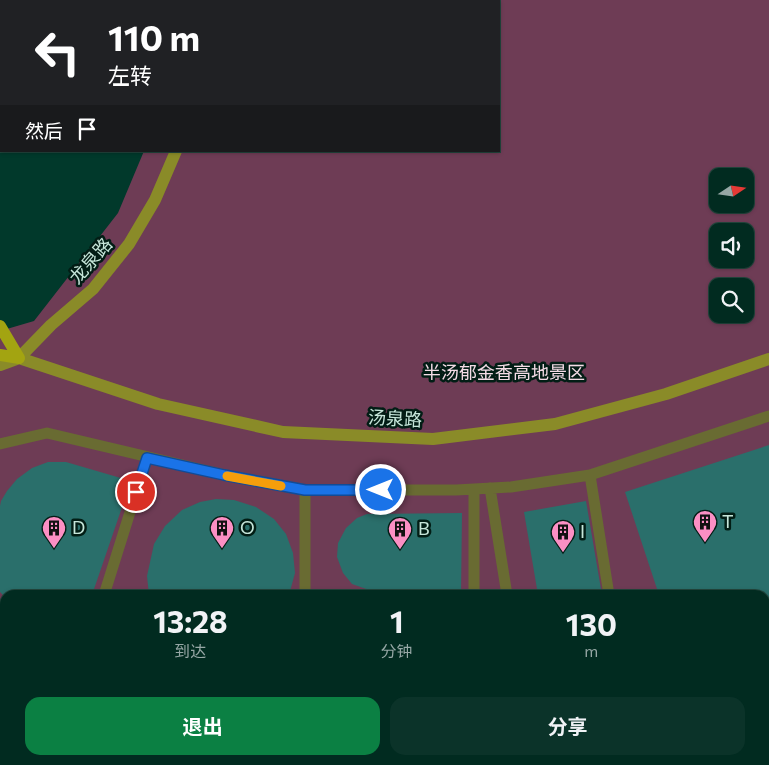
<!DOCTYPE html>
<html lang="zh">
<head>
<meta charset="utf-8">
<style>
  body { margin:0; font-family:Commissioner,"Noto Sans SC",sans-serif; background:#0b3329; color:#f1f3f6; height:100vh; display:flex; flex-direction:column; font-size:19px; white-space:nowrap }
  * { box-sizing:border-box; margin:0 }
  p { font-size:16px; color:#96a7a5 }
  .icon { flex:none; width:28px; height:28px; fill:none; stroke:currentColor; stroke-width:2; stroke-linecap:round; stroke-linejoin:round }
  .map { position:relative; flex:1; overflow:hidden }
  .details { position:absolute; left:0px; top:590px; width:770px; height:175px; display:flex; flex-direction:column; background:#012b20; border-radius:15px 15px 0 0; box-shadow:0 1px 4px #0004,0 0 0 1px #23473e }
  .details>* { flex:none }
  .guide { position:absolute; left:0px; top:0px; width:500px; height:152px; box-shadow:0 1px 4px #0004,0 0 0 1px #23473e; background:#202124; color:#fff; overflow:hidden }
  .needle { width:32px; rotate:77deg }
  .buttons { position:absolute; left:709px; top:168px; display:grid; gap:10px }
  .buttons a { display:grid; place-items:center; width:45px; height:45px; border-radius:10px; background:#012b20; box-shadow:0 1px 4px #0004,0 0 0 1px #23473e; font-size:25px }
  .pin { position:absolute; display:grid; place-items:center; width:42px; height:42px; color:#fff; margin:-21px; border:2px solid #fff; border-radius:50%; box-shadow:0 1px 5px #0007 }
  .me { position:absolute; width:55px; margin:-28px; rotate:270deg; stroke-linejoin:round; filter:drop-shadow(0 0 4px #0008) }
  .turn { display:flex; align-items:center; gap:18px; height:105px; padding:0 25px; font-size:22px }
  .turn .icon { width:65px; height:65px; stroke-width:2.5 }
  .turn b { display:block; font-size:35px; line-height:42px }
  .then { display:flex; align-items:center; height:48px; padding:0 25px; background:#0003; gap:10px; font-size:19px }
  .eta { display:flex; justify-content:space-evenly; align-items:center; height:85px; text-align:center }
  .eta b { font-size:30px; font-weight:700; line-height:35px }
  .button { display:flex; gap:10px; margin-top:auto; padding:10px 25px }
  .button a { flex:1; height:58px; border-radius:15px; background:#0b8043; color:#fff; font-size:20px; font-weight:700; line-height:58px; text-align:center }
  .button a+a { background:#0b3329; color:#f1f3f6 }
  .map>svg:first-child { display:block }
  .green { fill:#6e3c55; fill-rule:evenodd }
  .building { fill:#2a6f6b }
  .lines { fill:none; stroke-linecap:round; stroke-linejoin:round }
  .street { stroke:#696b32; stroke-width:11 }
  .secondary { stroke:#8a8b28; stroke-width:12 }
  .primary { stroke:#a3a411; stroke-width:12 }
  .route-casing { stroke:#114b97; stroke-width:12 }
  .route { stroke:#1a73e8; stroke-width:9 }
  .slow { stroke:#f59e0b; stroke-width:9 }
  .labels { text-anchor:middle; stroke-width:5; stroke-linejoin:round; paint-order:stroke }
  .street-label { font-size:18px; fill:#c6e6da; stroke:#021d15 }
  .park-label { font-size:18px; fill:#f4dce6; stroke:#021d15 }
  .poi-label { font-size:18px; fill:#c6e6da; stroke:#021d15; text-anchor:start }
</style>
</head>
<body>
<div class="map">
<svg width="769" height="765" viewBox="0 0 769 765">
  <rect width="100%" height="100%" fill="#01392b"/>
  <path class="green" d="M200 0H769V765H0V331L34 321 118 213 144 151H499V1H200ZM718 176H745V204H718ZM718 231H745V259H718ZM718 286H745V314H718ZM5 595H765V760H5Z"/>
  <path class="building" d="M769 445V608L765 610V595H659L625 492Z
    M48 462H66L131 481 92 595H5V597L0 592V506L1 501 7 491 17 479 32 468Z
    M216 499 234 500 256 507 274 519 286 534 293 553 295 573 289 595H149L147 576 154 544 165 526 182 510 200 502Z
    M586 501 602 595H538L524 512Z
    M462 513 461 595H360L372 591 352 584 343 573 337 557 338 543 346 528 357 518 367 514Z
    M769 648V765H728L693 761V760H765V649Z
    M5 676V756L0 757V678Z
    M136 760H163L164 765H117Z
    M223 760H374L413 764V765H223Z"/>
  <g class="lines">
    <path class="street" d="M0 444 47 433 225 475 305 490H456L511 487 590 475 769 416
      M590 475 609 595
      M490 488 507 595
      M104 595 147 458
      M305 595V490
      M474 595V489
      M765 622 769 621
      M0 653 5 652
      M577 760 632 765
      M25 765 47 760
      M200 765V760
      M471 765 472 760
      M560 765 561 760"/>
    <path class="secondary" d="M218 1V0
      M19 358 158 404 283 432 433 439 555 424 666 394 769 359
      M0 365 19 358 51 325 93 289 129 244 155 200 176 151"/>
    <path class="primary" d="M0 326 19 358
      M0 355 19 358"/>
  </g>
  <g class="lines">
    <g class="route-casing">
      <path id="route" d="M136 492 147 458 224 475 305 490H381"/>
    </g>
    <use href="#route" class="route"/>
    <path class="slow" d="M227 476 281 486"/>
  </g>
  <defs>
    <g id="building-pin" transform="scale(1.25)"><path d="M0 17L-7.5 6A9.5 9.5 0 1 1 7.5 6Z" fill="#fb8fc4" stroke="#021d15"/><path d="M-4-6H4V6H1V3H-1V6H-4ZM-2.5-4.3h1.7v1.8h-1.7ZM.8-4.3h1.7v1.8H.8ZM-2.5-1h1.7V.8h-1.7ZM.8-1h1.7V.8H.8Z" fill="#111"/></g>
  </defs>
  <g fill-rule="evenodd">
    <use href="#building-pin" x="705" y="522"/>
    <use href="#building-pin" x="54" y="528"/>
    <use href="#building-pin" x="222" y="528"/>
    <use href="#building-pin" x="400" y="529"/>
    <use href="#building-pin" x="563" y="532"/>
  </g>
  <g class="labels">
    <g class="street-label">
      <text transform="translate(91 261) rotate(-49)" y="6">龙泉路</text>
      <text transform="translate(395 419) rotate(3)" y="6">汤泉路</text>
    </g>
    <g class="park-label">
      <text x="504" y="379">半汤郁金香高地景区</text>
    </g>
    <g class="poi-label">
      <text x="722" y="528">T</text>
      <text x="72" y="534">D</text>
      <text x="240" y="534">O</text>
      <text x="418" y="535">B</text>
      <text x="580" y="538">I</text>
    </g>
  </g>
</svg>
<div class="buttons">
<a><svg class="needle" viewBox="-14 -14 28 28"><path d="M0-13l5 13h-10z" fill="#e53935"/><path d="M0 13l5-13h-10z" fill="#96a7a5"/></svg></a>
<a><svg class="icon" aria-label="sound" viewBox="0 0 24 24"><path d="M4 9h4l5-4v14l-5-4H4zM17 9q2 3 0 6"/></svg></a>
<a><svg class="icon" aria-label="search" viewBox="0 0 24 24"><circle cx="10" cy="10" r="6"/><path d="M15 15l6 6"/></svg></a>
</div>
<div class="pin" style="left:136px;top:492px;background:#d93025"><svg class="icon" aria-label="arrive" viewBox="0 0 24 24"><path d="M6 21V4h12l-3 4 3 4H6"/></svg></div>
<svg class="me" style="left:381px;top:490px" viewBox="-20 -20 40 40"><circle r="17" fill="#1a73e8" stroke="#fff" stroke-width="3"/><path d="M0-11L8 9 0 5-8 9z" fill="#fff"/></svg>
<div class="guide">
<div class="turn"><svg class="icon" aria-label="left" viewBox="0 0 24 24"><path d="M17 20v-9H6M10 6l-5 5 5 5"/></svg><div><b>110 m</b>左转</div></div>
<div class="then">然后<svg class="icon" aria-label="arrive" viewBox="0 0 24 24"><path d="M6 21V4h12l-3 4 3 4H6"/></svg></div>
</div>
<section class="details">
<div class="eta">
<div><b>13:28</b><p>到达</p></div>
<div><b>1</b><p>分钟</p></div>
<div><b>130</b><p>m</p></div>
</div>
<div class="button"><a>退出</a><a>分享</a></div>
</section>
</div>
</body>
</html>
